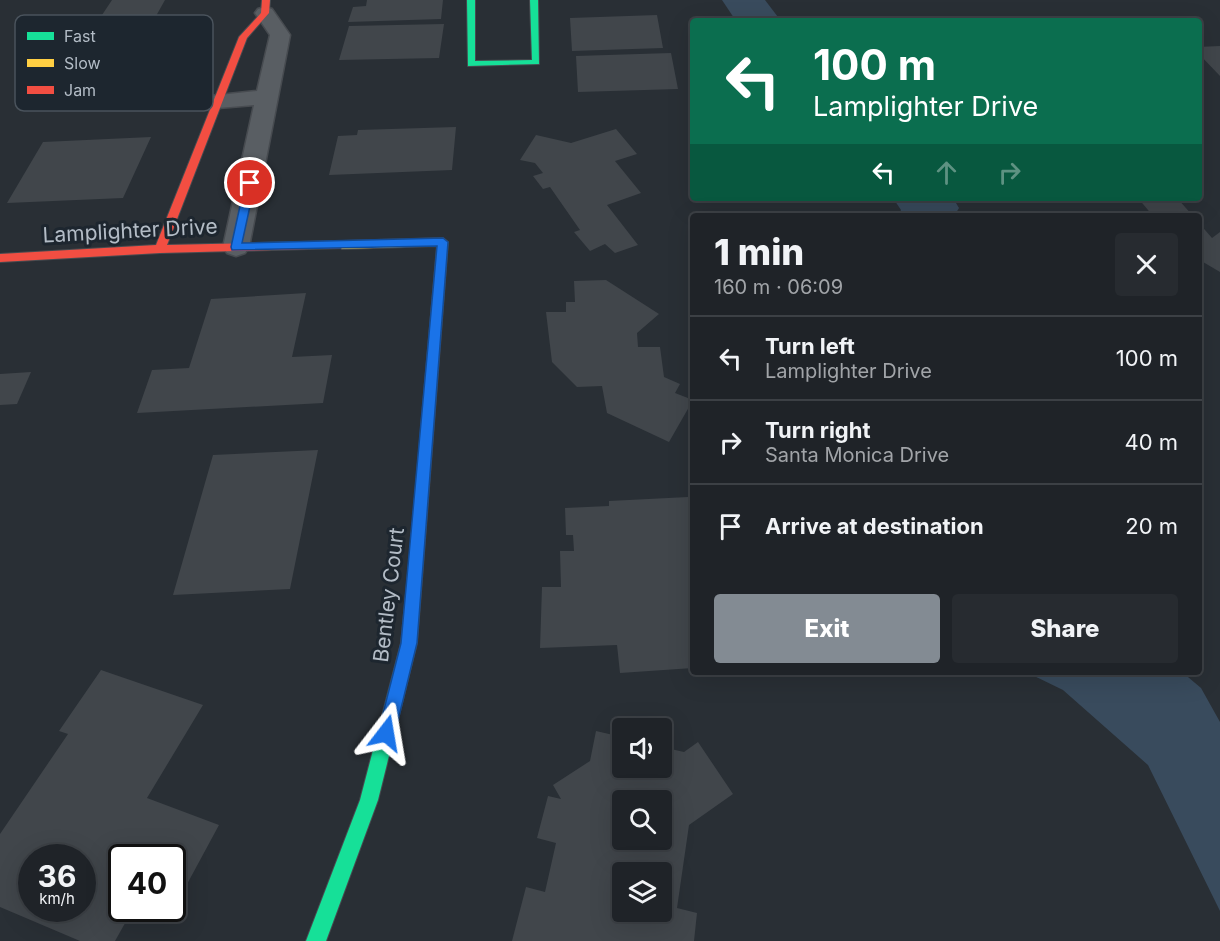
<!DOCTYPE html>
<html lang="en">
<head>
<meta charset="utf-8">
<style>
  body { margin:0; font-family:Inter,sans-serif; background:#272b30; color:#f1f3f6; height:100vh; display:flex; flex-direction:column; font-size:22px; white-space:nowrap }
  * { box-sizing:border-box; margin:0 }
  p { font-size:20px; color:#a1a4a8 }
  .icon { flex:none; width:33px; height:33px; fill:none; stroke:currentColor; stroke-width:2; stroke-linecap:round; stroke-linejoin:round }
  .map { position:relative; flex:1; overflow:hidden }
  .drawer { position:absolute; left:690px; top:213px; width:512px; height:462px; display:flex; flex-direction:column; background:#1f2328; border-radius:6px; box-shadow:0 6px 24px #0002,0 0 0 2px #3c4045 }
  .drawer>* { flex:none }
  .banner { position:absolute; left:690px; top:18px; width:512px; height:183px; border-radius:6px; box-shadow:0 6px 24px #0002,0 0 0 2px #3c4045; background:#0b6e4f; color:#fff; overflow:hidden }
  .fabs { position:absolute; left:612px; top:718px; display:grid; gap:12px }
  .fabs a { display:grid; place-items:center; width:60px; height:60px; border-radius:6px; background:#1f2328; box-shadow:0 6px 24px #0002,0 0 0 2px #3c4045; font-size:30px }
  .speed { position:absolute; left:18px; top:844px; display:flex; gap:12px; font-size:30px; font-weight:700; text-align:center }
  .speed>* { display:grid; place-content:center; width:78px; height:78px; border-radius:50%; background:#1f2328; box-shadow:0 6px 24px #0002,0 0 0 2px #3c4045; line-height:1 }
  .speed small { font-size:15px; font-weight:400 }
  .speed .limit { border:3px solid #111; border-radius:9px; background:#fff; color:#111 }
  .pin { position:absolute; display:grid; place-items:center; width:51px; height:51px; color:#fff; margin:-26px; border:3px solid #fff; border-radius:50%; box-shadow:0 2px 6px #0007 }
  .me { position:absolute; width:66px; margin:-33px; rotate:14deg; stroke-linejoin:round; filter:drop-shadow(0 0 4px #0008) }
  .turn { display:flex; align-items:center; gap:21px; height:126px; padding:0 24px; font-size:27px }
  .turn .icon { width:78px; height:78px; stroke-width:2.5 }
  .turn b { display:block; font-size:42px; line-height:51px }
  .lanes { display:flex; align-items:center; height:57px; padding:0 24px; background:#0003; justify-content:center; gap:30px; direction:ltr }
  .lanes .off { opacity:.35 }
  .round { display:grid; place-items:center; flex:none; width:63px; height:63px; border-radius:6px; background:#272b30 }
  .summary { display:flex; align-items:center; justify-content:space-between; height:102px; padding:0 24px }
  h1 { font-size:36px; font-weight:800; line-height:45px }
  .button { display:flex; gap:12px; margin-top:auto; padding:12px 24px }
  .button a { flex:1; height:69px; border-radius:6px; background:#838b93; color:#fff; font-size:24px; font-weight:800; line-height:69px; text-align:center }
  .button a+a { background:#272b30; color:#f1f3f6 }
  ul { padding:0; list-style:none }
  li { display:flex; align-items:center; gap:18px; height:84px; padding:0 24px; border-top:2px solid #3c4045 }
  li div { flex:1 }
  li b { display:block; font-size:22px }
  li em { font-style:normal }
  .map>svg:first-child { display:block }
  .water { fill:#394b5d }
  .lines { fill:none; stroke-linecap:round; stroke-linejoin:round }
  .river { fill:#394b5d; fill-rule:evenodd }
  .building { fill:#41464b; fill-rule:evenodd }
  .street-casing { stroke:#474b50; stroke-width:3 }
  .fast-casing { stroke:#474b50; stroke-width:2 }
  .slow-casing { stroke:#474b50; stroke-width:2 }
  .jam-casing { stroke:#474b50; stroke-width:2 }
  .street { fill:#595e63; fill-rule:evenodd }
  .fast { fill:#16e098; fill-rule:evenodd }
  .slow { fill:#ffcf43; fill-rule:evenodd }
  .jam { fill:#f24e42; fill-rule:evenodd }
  .route { fill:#1a73e8; stroke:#114b97; stroke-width:1.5 }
  .labels { text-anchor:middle; stroke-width:6; stroke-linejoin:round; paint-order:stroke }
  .street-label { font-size:21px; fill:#b3bcc6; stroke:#1d262f }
  .key { fill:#1d262f; stroke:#4a535c; stroke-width:1.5 }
  .key-label { font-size:16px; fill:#b3bcc6 }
</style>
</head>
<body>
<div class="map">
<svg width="1220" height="941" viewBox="0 0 1220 941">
  <rect width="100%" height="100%" fill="#292f35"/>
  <path class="water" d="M1026 672H1182L1201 688 1220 722V911L1148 765 1063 690Z"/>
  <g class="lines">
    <path class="river" d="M722 0H765L781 21H736Z
      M893 198H953L959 208 954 216H898L901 210Z"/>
  </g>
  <path class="building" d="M112 0H165L147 32H163L161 34 143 35 137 46 96 47 101 40 50 41 68 16 102 15Z
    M367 0H443L441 19 348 22 353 7 366 6Z
    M657 15 663 48 572 51 570 18Z
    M444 24 439 58 339 60 349 26Z
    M1220 46V76L1198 53V47Z
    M671 53 678 89 578 92 576 56Z
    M456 127 452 170 329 175 338 136 357 135 358 130Z
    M616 129 637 154 615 161 641 193 607 205 638 245 615 253 605 244 590 251 574 232 580 230 550 187 543 189 533 176 543 173 535 163 520 160 536 135 571 143Z
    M151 137 123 198 7 203 43 142Z
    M1138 198H1177L1193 216H1153Z
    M1198 222 1212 238 1220 232V272L1198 259Z
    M606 280 659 314 637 333 638 347H660L664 377 680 384 675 393 693 400 669 442 607 413 602 386 577 387 552 362 546 312H566V302H575L574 281Z
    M306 293 292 357 332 355 323 403 137 413 152 370 189 368 211 299Z
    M31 372 17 404 0 405V374Z
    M318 450 290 589 173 595 213 455Z
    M688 497 693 531V579L689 582 693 605V668L620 673 617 645 540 648 542 587H561L560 551H574L573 535H566L565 508 609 506V501Z
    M101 670 203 705 147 798 219 825 179 899 172 896V858H122V909H133L115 941H80L0 907V834L68 734 59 731ZM32 858H82V909H32Z
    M596 731 622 737V768H662V747L684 752 698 742 733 794 689 825 677 908 697 913 694 941H512L526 887 545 892 556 843 537 838 548 796 561 799 553 785 590 761ZM622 801H662V840H622ZM622 873H662V912H622Z"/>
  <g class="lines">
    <g class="street-casing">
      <path id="street" d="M265 7 272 9 290 35 249 247 245 253 236 256 227 253 223 247 254 105 218 108 210 106 207 101 210 96 257 91 270 35 255 13 258 9Z"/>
    </g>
    <g class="fast-casing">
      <path id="fast" d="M467 0H475V61L532 60 530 0H538L539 64 468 66Z
        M417 546 422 548 424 553 417 643 378 800 326 941H306L360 800 401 643 410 553 412 548Z"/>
    </g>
    <g class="slow-casing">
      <path id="slow" d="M443 238 448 242 424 553 422 558 417 560 412 558 410 553 437 246 342 249 337 245 342 241Z"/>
    </g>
    <g class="jam-casing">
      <path id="jam" d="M262 0H270L269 13 247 38 167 245 342 241 347 245 346 248 160 253 0 262V254L156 245 239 37 261 13Z"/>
    </g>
    <use href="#street" class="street"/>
    <use href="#fast" class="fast"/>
    <use href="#slow" class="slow"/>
    <use href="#jam" class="jam"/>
  </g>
  <path class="route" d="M250 180 255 183 242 243 443 238 448 242 417 643 395 733 392 739 386 741 380 739 378 733 401 643 437 246 232 250 231 247 245 183Z"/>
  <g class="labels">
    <g class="street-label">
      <text transform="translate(130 231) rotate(-3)" y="7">Lamplighter Drive</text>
      <text transform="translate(389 595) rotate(-83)" y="7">Bentley Court</text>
    </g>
  </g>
  <rect x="15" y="15" width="198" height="96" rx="9" class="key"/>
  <rect x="27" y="32" width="27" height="8" fill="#16e098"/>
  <rect x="27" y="59" width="27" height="8" fill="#ffcf43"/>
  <rect x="27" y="86" width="27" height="8" fill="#f24e42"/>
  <g class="key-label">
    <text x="64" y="42">Fast</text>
    <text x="64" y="69">Slow</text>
    <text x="64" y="96">Jam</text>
  </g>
</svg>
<div class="fabs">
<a><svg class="icon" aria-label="sound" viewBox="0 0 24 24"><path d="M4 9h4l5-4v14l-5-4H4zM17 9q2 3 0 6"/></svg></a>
<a><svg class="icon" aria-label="search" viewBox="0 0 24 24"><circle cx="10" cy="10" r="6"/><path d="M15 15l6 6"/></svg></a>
<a><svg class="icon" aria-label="layers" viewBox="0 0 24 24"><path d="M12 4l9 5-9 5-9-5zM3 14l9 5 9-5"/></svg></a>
</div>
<div class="speed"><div>36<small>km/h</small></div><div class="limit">40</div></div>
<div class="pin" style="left:250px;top:183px;background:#d93025"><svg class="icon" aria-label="arrive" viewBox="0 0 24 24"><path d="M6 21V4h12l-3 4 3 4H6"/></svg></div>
<svg class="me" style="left:386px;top:733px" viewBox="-20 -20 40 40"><path d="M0-17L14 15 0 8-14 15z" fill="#1a73e8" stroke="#fff" stroke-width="4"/></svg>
<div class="banner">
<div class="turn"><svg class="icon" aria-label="left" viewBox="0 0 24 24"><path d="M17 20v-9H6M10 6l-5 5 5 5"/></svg><div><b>100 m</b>Lamplighter Drive</div></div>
<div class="lanes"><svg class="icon" aria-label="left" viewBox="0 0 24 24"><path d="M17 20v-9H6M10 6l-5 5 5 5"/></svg><svg class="icon off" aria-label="ahead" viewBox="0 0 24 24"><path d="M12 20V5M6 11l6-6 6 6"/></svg><svg class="icon off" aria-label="right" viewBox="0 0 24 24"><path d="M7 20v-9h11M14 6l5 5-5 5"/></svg></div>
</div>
<section class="drawer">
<div class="summary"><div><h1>1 min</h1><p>160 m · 06:09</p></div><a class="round"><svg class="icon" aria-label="close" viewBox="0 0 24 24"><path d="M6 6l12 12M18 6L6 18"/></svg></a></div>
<ul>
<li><svg class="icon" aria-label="left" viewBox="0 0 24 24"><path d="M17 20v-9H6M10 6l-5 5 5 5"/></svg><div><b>Turn left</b><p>Lamplighter Drive</p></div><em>100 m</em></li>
<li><svg class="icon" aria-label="right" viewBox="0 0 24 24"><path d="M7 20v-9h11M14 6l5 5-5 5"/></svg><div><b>Turn right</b><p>Santa Monica Drive</p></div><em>40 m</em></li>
<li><svg class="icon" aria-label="arrive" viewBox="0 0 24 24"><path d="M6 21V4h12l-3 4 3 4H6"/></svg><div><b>Arrive at destination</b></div><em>20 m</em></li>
</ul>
<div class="button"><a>Exit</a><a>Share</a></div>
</section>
</div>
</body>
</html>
